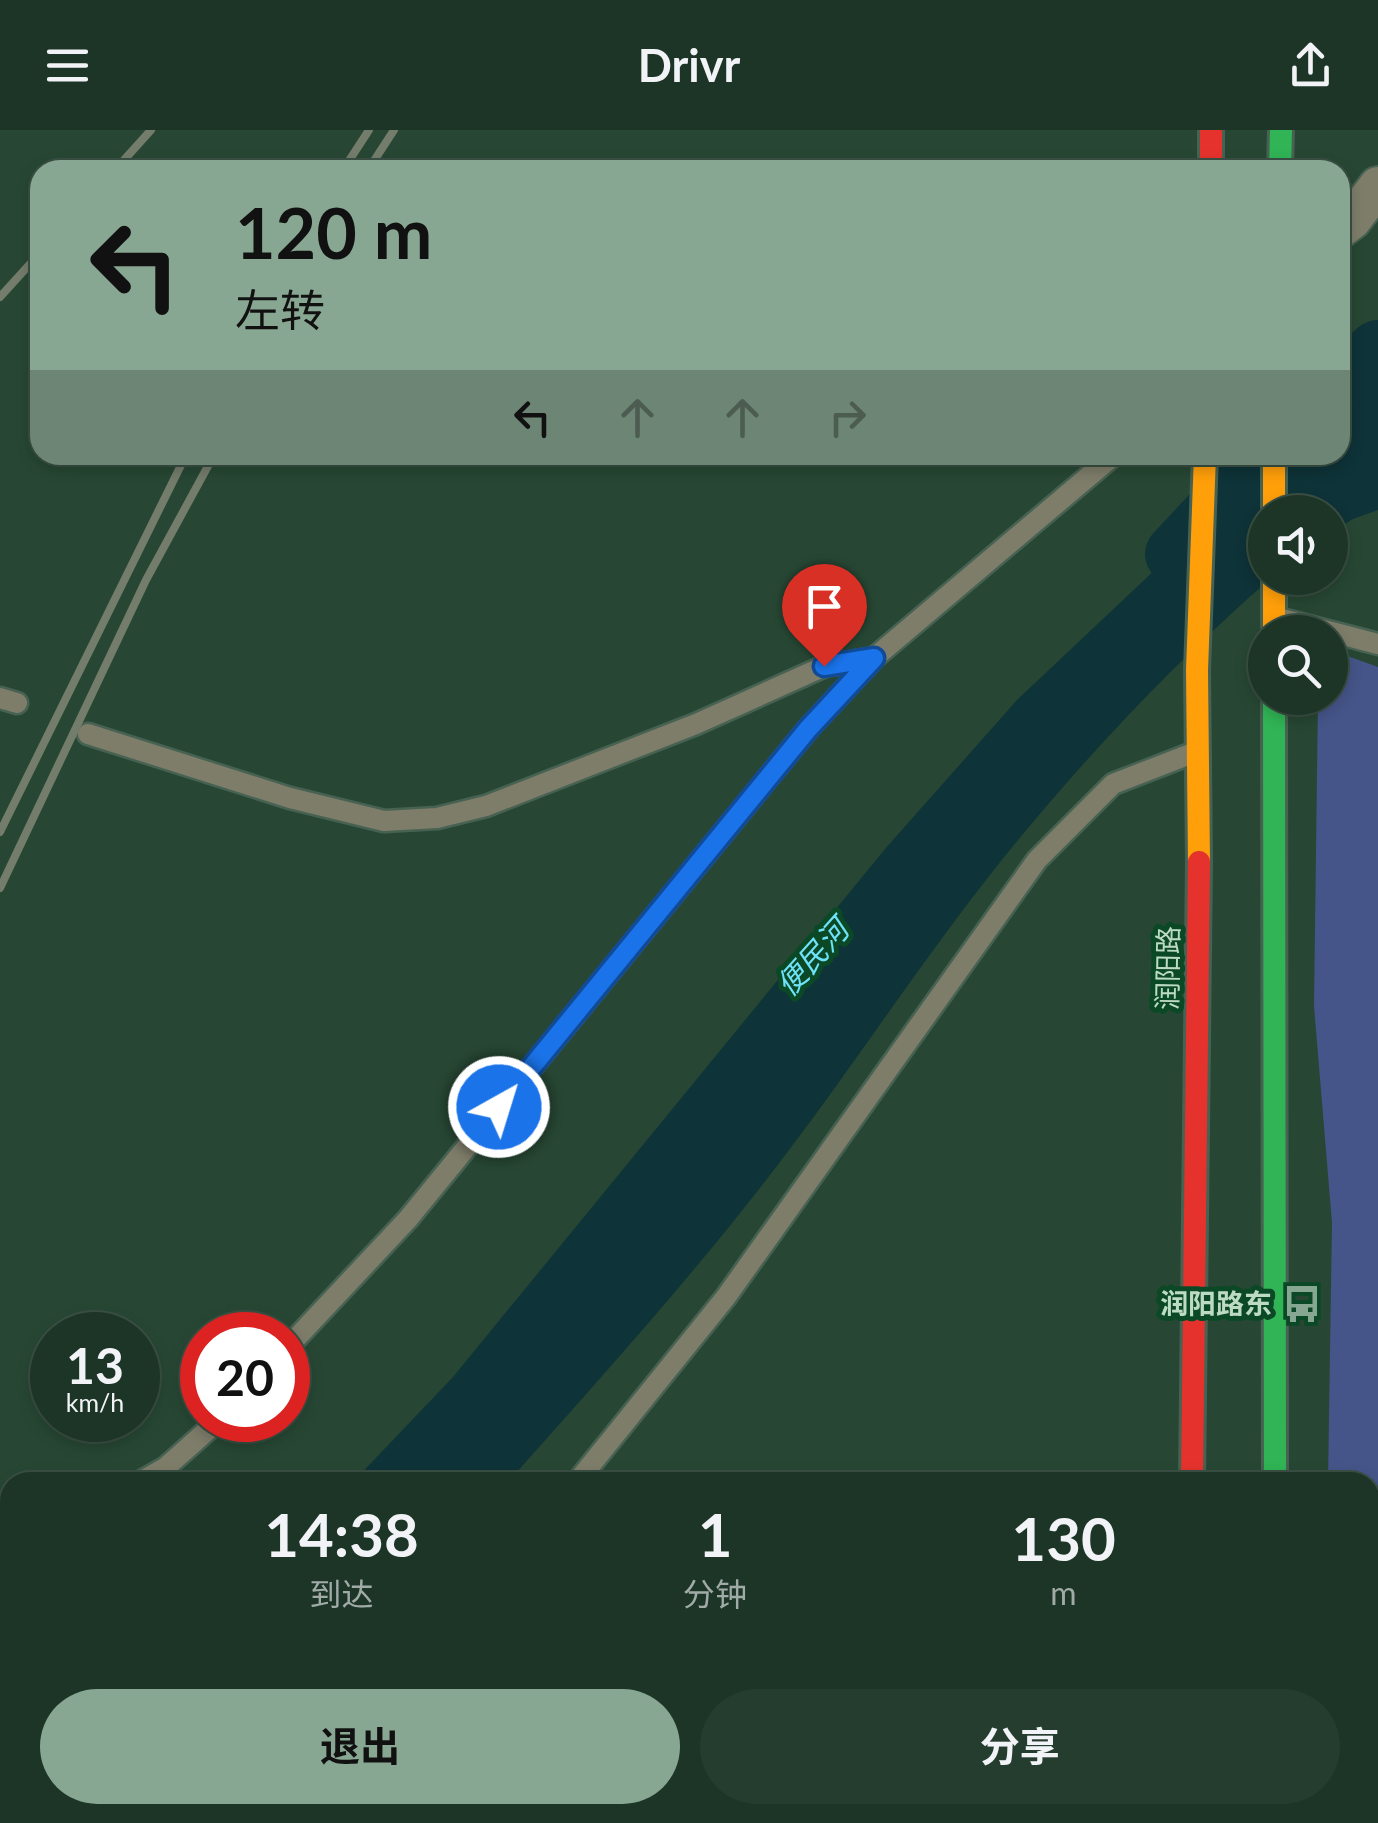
<!DOCTYPE html>
<html lang="zh">
<head>
<meta charset="utf-8">
<style>
  body { margin:0; font-family:Lato,"Noto Sans SC",sans-serif; background:#253d2f; color:#f1f3f6; height:100vh; display:flex; flex-direction:column; font-size:38px; white-space:nowrap }
  * { box-sizing:border-box; margin:0 }
  p { font-size:32px; color:#a0aba7 }
  .icon { flex:none; width:55px; height:55px; fill:none; stroke:currentColor; stroke-width:2; stroke-linecap:round; stroke-linejoin:round }
  .map { position:relative; flex:1; overflow:hidden }
  .side { position:absolute; left:0px; top:1342px; width:1380px; height:352px; display:flex; flex-direction:column; background:#1d3527; border-radius:30px 30px 0 0; box-shadow:0 5px 15px #0003,0 0 0 2px #3b5044 }
  .side>* { flex:none }
  .hud { position:absolute; left:30px; top:30px; width:1320px; height:305px; border-radius:30px; box-shadow:0 5px 15px #0003,0 0 0 2px #3b5044; background:#88a792; color:#111; overflow:hidden }
  .controls { position:absolute; left:1248px; top:365px; display:grid; gap:20px }
  .controls a { display:grid; place-items:center; width:100px; height:100px; border-radius:50%; background:#1d3527; box-shadow:0 5px 15px #0003,0 0 0 2px #3b5044; font-size:50px }
  .speed { position:absolute; left:30px; top:1182px; display:flex; gap:20px; font-size:50px; font-weight:700; text-align:center }
  .speed>* { display:grid; place-content:center; width:130px; height:130px; border-radius:50%; background:#1d3527; box-shadow:0 5px 15px #0003,0 0 0 2px #3b5044; line-height:1 }
  .speed small { font-size:25px; font-weight:400 }
  .speed .limit { border:15px solid #d22; background:#fff; color:#111 }
  .pin { position:absolute; display:grid; place-items:center; width:85px; height:85px; color:#fff; margin:-102px -42px; border-radius:50% 50% 50% 0; rotate:-45deg; box-shadow:0 0 10px #0007 }
  .pin .icon { rotate:45deg }
  .me { position:absolute; width:110px; margin:-55px; rotate:39deg; stroke-linejoin:round; filter:drop-shadow(0 0 8px #0008) }
  .turn { display:flex; align-items:center; gap:35px; height:210px; padding:0 40px; font-size:45px }
  .turn .icon { width:130px; height:130px; stroke-width:2.5 }
  .turn b { display:block; font-size:70px; line-height:85px }
  .lanes { display:flex; align-items:center; height:95px; padding:0 40px; background:#0003; justify-content:center; gap:50px; direction:ltr }
  .lanes .off { opacity:.35 }
  .eta { display:flex; justify-content:space-evenly; align-items:center; height:170px; text-align:center }
  .eta b { font-size:60px; font-weight:700; line-height:70px }
  .action { display:flex; gap:20px; margin-top:auto; padding:20px 40px }
  .action a { flex:1; height:115px; border-radius:60px; background:#88a792; color:#111; font-size:40px; font-weight:700; line-height:115px; text-align:center }
  .action a+a { background:#253d2f; color:#f1f3f6 }
  header { display:flex; justify-content:space-between; align-items:center; height:130px; padding:0 40px; background:#1d3527; font-size:45px; font-weight:700 }
  .map>svg:first-child { display:block }
  .built { fill:#1e5d37 }
  .green { fill:#455589 }
  .water { fill:#0e3338 }
  .lines { fill:none; stroke-linecap:round; stroke-linejoin:round }
  .river { stroke:#0e3338; stroke-width:60 }
  .lane-casing { stroke:#476252; stroke-width:25 }
  .street-casing { stroke:#476252; stroke-width:42 }
  .fast-casing { stroke:#476252; stroke-width:28 }
  .slow-casing { stroke:#476252; stroke-width:28 }
  .jam-casing { stroke:#476252; stroke-width:28 }
  .lane { stroke:#7e7d6a; stroke-width:20 }
  .street { stroke:#7e7d6a; stroke-width:38 }
  .fast { stroke:#30b455; stroke-width:22 }
  .slow { stroke:#ff9f0a; stroke-width:22 }
  .jam { stroke:#e5322d; stroke-width:22 }
  .rail { stroke:#747c6b; stroke-width:8 }
  .route-casing { stroke:#114b97; stroke-width:25 }
  .route { stroke:#1a73e8; stroke-width:18 }
  .labels { text-anchor:middle; stroke-width:10; stroke-linejoin:round; paint-order:stroke }
  .street-label { font-size:28px; fill:#bddac4; stroke:#0b4926 }
  .poi-label { font-size:28px; font-weight:bold; fill:#bddac4; stroke:#0b4926; text-anchor:end }
  .water-label { font-size:30px; font-style:italic; fill:#6de2f9; stroke:#0b4926 }
</style>
</head>
<body>
<header><svg class="icon" aria-label="menu" viewBox="0 0 24 24"><path d="M4 6h16M4 12h16M4 18h16"/></svg>Drivr<svg class="icon" aria-label="share" viewBox="0 0 24 24"><path d="M12 15V3M7 8l5-5 5 5M5 13v7h14v-7"/></svg></header>
<div class="map">
<svg width="1378" height="1693" viewBox="0 0 1378 1693">
  <rect width="100%" height="100%" fill="#274734"/>
  <path class="built" d="M31 1685H238L236 1693H29Z"/>
  <path class="green" d="M1342 524 1378 537V1693H1321V1685H1370V1352H1328L1332 1093 1314 876 1318 568H1330V530Z"/>
  <path class="water" d="M1378 254V380L1353 389 1330 403V382H1265V448H1271C1174 533 1082 630 1001 731 925 826 859 928 786 1024 700 1138 603 1245 508 1352H353L453 1247 885 719 1017 570 1193 404 1287 325H1340V284Z
    M0 1404 10 1406V1508L0 1506Z"/>
  <g class="lines">
    <path class="river" d="M1340 252 1378 220
      M1175 424 1267 325"/>
    <g class="lane-casing">
      <path id="lane" d="M1278 488 1378 514
        M0 568 17 573
        M88 604 290 668 384 691 437 688 486 676 696 594 825 536 874 528
        M288 1217 408 1089 808 599 874 528 1114 325
        M140 1352 165 1338 219 1290
        M577 1352 726 1167 1037 730 1113 654 1198 621
        M0 1393 10 1395
        M0 1613 10 1615"/>
    </g>
    <g class="street-casing">
      <path id="street" d="M1340 99 1352 90 1378 56"/>
    </g>
    <g class="fast-casing">
      <path id="fast" d="M1280 40 1281 0
        M1274 568 1275 1352"/>
    </g>
    <g class="slow-casing">
      <path id="slow" d="M1274 325V382
        M1274 448V502
        M1199 732 1197 540 1205 325
        M1188 1685V1693
        M1275 1685V1693"/>
    </g>
    <g class="jam-casing">
      <path id="jam" d="M1211 0V40
        M1192 1352 1199 732"/>
    </g>
    <use href="#lane" class="lane"/>
    <use href="#street" class="street"/>
    <use href="#fast" class="fast"/>
    <use href="#slow" class="slow"/>
    <use href="#jam" class="jam"/>
    <path class="rail" d="M115 40 151 0
      M343 40 369 0
      M368 40 394 0
      M0 167 40 123
      M0 702 186 325
      M0 758 146 450 214 325"/>
  </g>
  <g class="lines">
    <g class="route-casing">
      <path id="route" d="M499 977 808 599 874 528 824 536"/>
    </g>
    <use href="#route" class="route"/>
  </g>
  <defs>
    <g id="bus-bare" transform="scale(3)"><path d="M-5-6H5V4H4V6H2V4H-2V6H-4V4H-5ZM-3.5-4V0h7V-4ZM-3.5 1.2v1.5H-2V1.2ZM2 1.2v1.5H3.5V1.2Z" fill="#88a792" stroke="#0b4926" stroke-width="2.5" paint-order="stroke"/></g>
  </defs>
  <g fill-rule="evenodd">
    <use href="#bus-bare" x="1302" y="1174"/>
  </g>
  <g class="labels">
    <g class="street-label">
      <text transform="translate(1168 838) rotate(-89)" y="10">润阳路</text>
    </g>
    <g class="poi-label">
      <text x="1272" y="1184">润阳路东</text>
    </g>
    <g class="water-label">
      <text transform="translate(813 828) rotate(-48)" y="10">便民河</text>
    </g>
  </g>
</svg>
<div class="controls">
<a><svg class="icon" aria-label="sound" viewBox="0 0 24 24"><path d="M4 9h4l5-4v14l-5-4H4zM17 9q2 3 0 6"/></svg></a>
<a><svg class="icon" aria-label="search" viewBox="0 0 24 24"><circle cx="10" cy="10" r="6"/><path d="M15 15l6 6"/></svg></a>
</div>
<div class="speed"><div>13<small>km/h</small></div><div class="limit">20</div></div>
<div class="pin" style="left:824px;top:536px;background:#d93025"><svg class="icon" aria-label="arrive" viewBox="0 0 24 24"><path d="M6 21V4h12l-3 4 3 4H6"/></svg></div>
<svg class="me" style="left:499px;top:977px" viewBox="-20 -20 40 40"><circle r="17" fill="#1a73e8" stroke="#fff" stroke-width="3"/><path d="M0-11L8 9 0 5-8 9z" fill="#fff"/></svg>
<div class="hud">
<div class="turn"><svg class="icon" aria-label="left" viewBox="0 0 24 24"><path d="M17 20v-9H6M10 6l-5 5 5 5"/></svg><div><b>120 m</b>左转</div></div>
<div class="lanes"><svg class="icon" aria-label="left" viewBox="0 0 24 24"><path d="M17 20v-9H6M10 6l-5 5 5 5"/></svg><svg class="icon off" aria-label="ahead" viewBox="0 0 24 24"><path d="M12 20V5M6 11l6-6 6 6"/></svg><svg class="icon off" aria-label="ahead" viewBox="0 0 24 24"><path d="M12 20V5M6 11l6-6 6 6"/></svg><svg class="icon off" aria-label="right" viewBox="0 0 24 24"><path d="M7 20v-9h11M14 6l5 5-5 5"/></svg></div>
</div>
<section class="side">
<div class="eta">
<div><b>14:38</b><p>到达</p></div>
<div><b>1</b><p>分钟</p></div>
<div><b>130</b><p>m</p></div>
</div>
<div class="action"><a>退出</a><a>分享</a></div>
</section>
</div>
</body>
</html>
